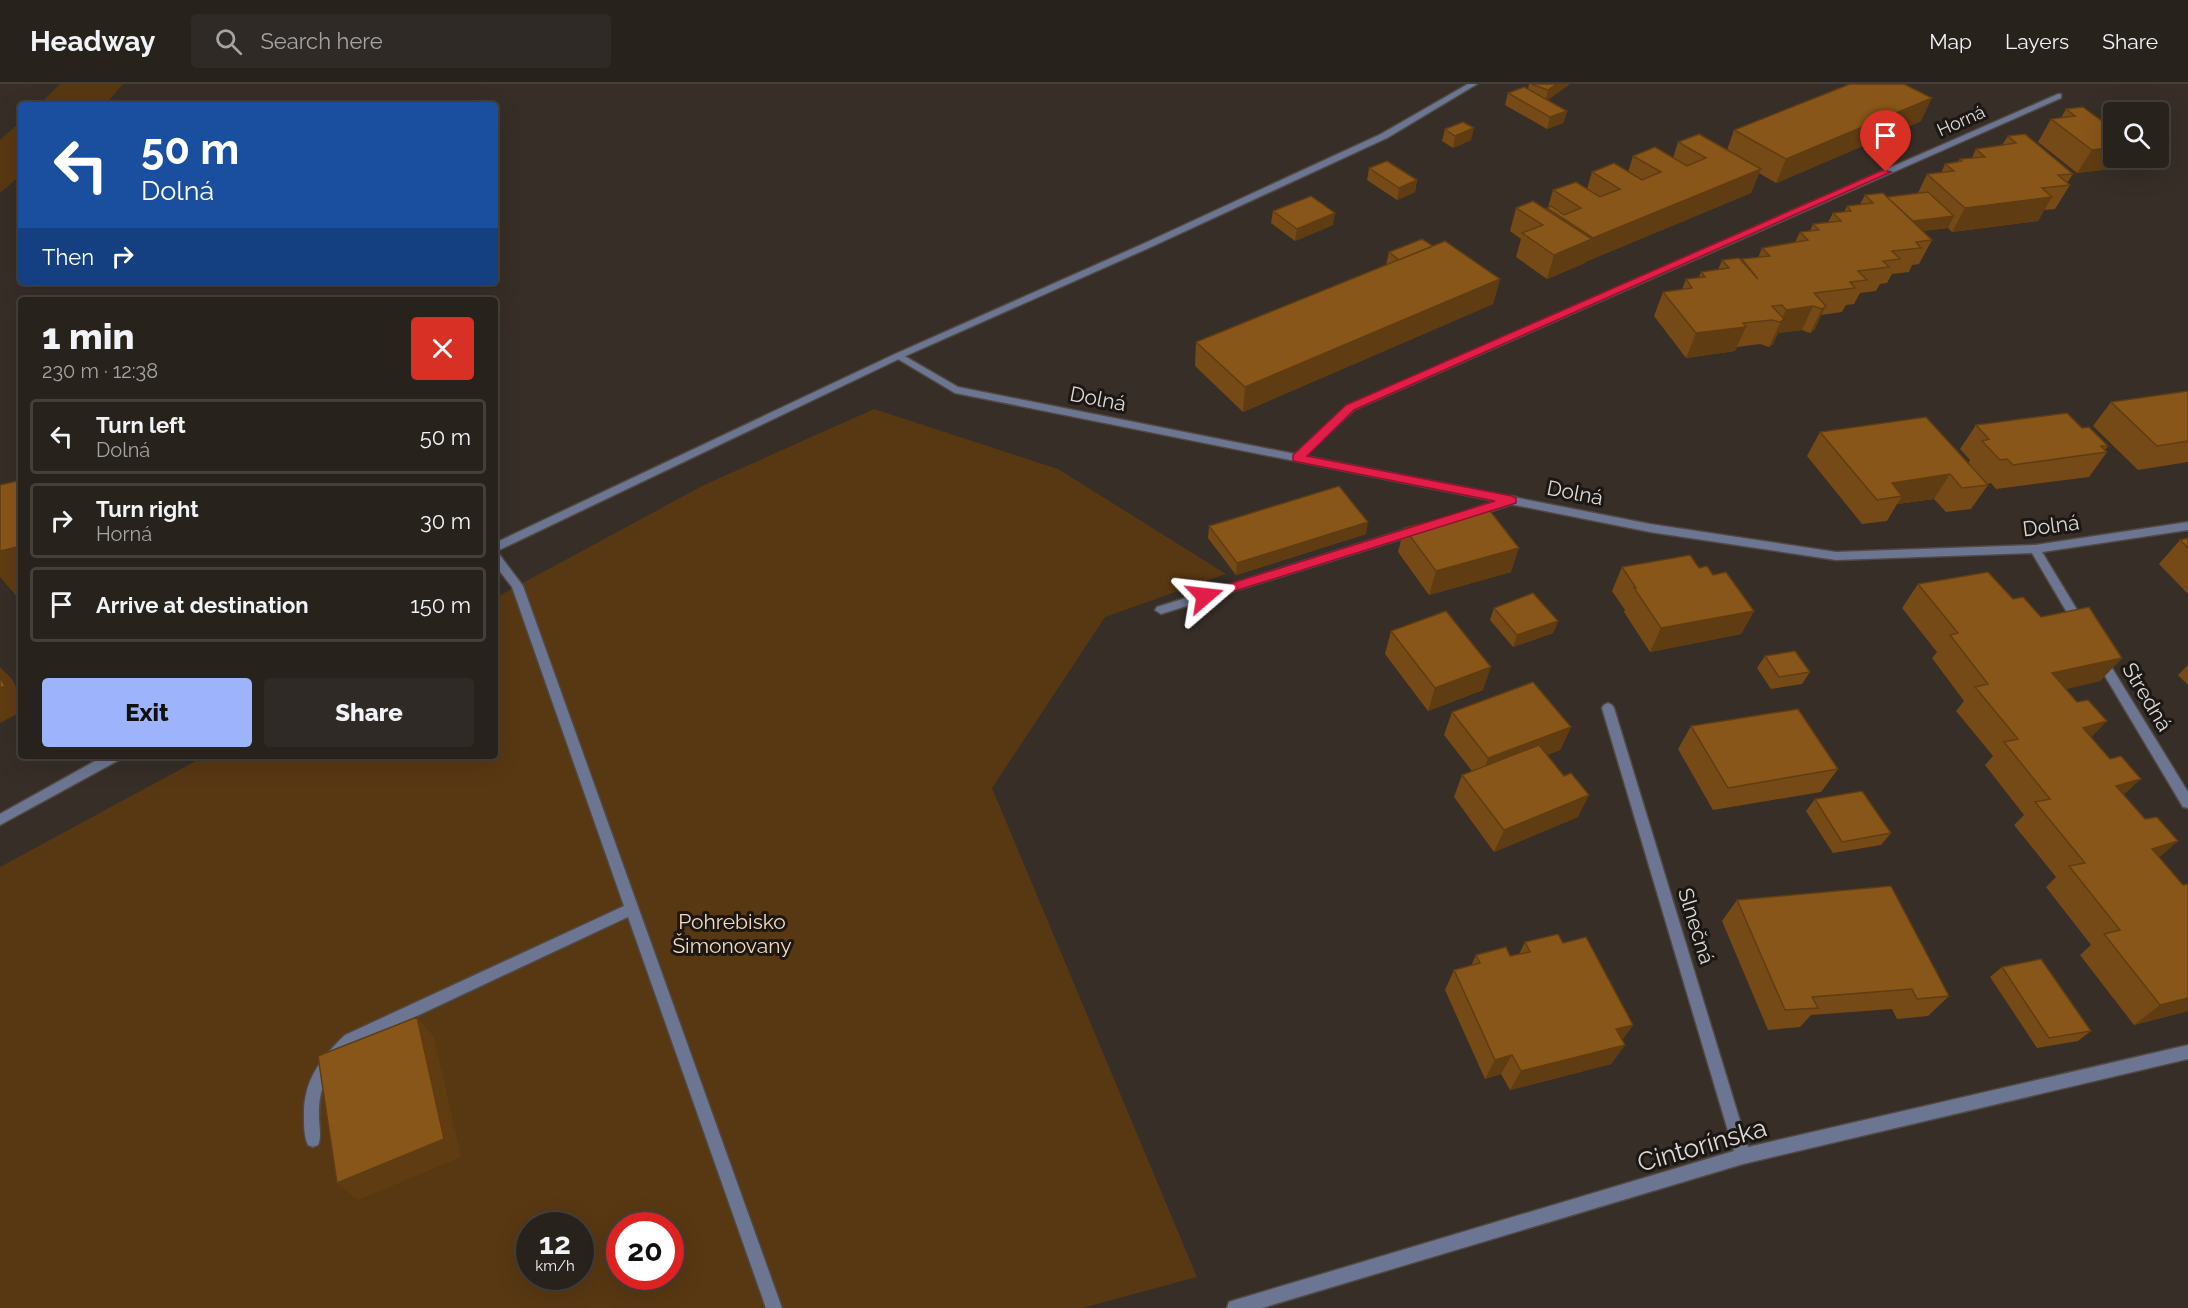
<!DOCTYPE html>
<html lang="en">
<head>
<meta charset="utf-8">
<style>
  body { margin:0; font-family:Raleway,sans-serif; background:#302a26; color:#f1f3f6; height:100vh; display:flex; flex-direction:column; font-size:22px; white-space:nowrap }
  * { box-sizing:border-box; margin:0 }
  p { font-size:20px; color:#a5a4a4 }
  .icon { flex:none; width:33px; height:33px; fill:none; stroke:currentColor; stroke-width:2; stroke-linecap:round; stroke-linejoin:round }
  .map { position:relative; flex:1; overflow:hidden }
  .sheet { position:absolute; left:18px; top:213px; width:480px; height:462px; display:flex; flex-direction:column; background:#28221d; border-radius:6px; box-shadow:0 6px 24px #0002,0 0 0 2px #443f3b }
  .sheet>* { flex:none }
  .top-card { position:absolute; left:18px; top:18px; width:480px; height:183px; border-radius:6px; box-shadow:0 6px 24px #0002,0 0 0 2px #443f3b; background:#1a4fa0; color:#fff; overflow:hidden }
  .fabs { position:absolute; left:2103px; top:18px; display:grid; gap:12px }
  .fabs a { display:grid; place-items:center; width:66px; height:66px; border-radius:6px; background:#28221d; box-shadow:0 6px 24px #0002,0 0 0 2px #443f3b; font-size:30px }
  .speed { position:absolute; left:516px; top:1128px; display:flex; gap:12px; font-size:30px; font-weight:700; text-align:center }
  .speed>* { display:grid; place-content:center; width:78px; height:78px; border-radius:50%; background:#28221d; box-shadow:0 6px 24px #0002,0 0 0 2px #443f3b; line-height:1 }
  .speed small { font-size:15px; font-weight:400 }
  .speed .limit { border:9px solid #d22; background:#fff; color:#111 }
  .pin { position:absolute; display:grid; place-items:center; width:51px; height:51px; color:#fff; margin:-62px -26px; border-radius:50% 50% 50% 0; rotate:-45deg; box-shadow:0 0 6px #0007 }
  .pin .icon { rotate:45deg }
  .me { position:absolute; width:66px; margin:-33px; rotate:73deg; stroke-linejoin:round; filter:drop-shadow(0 0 4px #0008) }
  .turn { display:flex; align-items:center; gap:21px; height:126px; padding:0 24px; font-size:27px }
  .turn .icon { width:78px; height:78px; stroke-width:2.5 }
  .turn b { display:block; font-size:42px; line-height:51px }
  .then { display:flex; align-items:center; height:57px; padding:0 24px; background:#0003; gap:12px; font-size:22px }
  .round { display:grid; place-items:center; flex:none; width:63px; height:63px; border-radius:6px; background:#302a26 }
  .overview { display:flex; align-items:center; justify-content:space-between; height:102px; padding:0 24px }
  h1 { font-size:36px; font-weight:800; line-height:45px }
  .action { display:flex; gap:12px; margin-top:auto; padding:12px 24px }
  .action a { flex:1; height:69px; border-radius:6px; background:#9db4fd; color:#111; font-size:24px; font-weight:800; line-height:69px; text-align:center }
  .action a+a { background:#302a26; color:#f1f3f6 }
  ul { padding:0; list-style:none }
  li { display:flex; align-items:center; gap:18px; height:75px; margin:0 12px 9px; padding:0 12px; border:3px solid #443f3b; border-radius:6px }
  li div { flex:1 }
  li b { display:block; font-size:22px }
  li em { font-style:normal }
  header { display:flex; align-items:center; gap:36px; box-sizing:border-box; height:84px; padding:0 30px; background:#28221d; border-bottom:2px solid #443f3b }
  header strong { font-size:28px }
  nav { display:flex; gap:33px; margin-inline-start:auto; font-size:21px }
  .search { width:420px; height:54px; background:#302a26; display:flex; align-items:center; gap:15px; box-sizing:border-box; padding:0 21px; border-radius:6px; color:#a5a4a4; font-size:22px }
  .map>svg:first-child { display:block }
  .green { fill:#583813; fill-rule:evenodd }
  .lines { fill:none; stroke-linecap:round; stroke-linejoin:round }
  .service-casing { stroke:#514943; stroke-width:3 }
  .minor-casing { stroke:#514943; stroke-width:3 }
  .tertiary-casing { stroke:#514943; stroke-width:3 }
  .service { fill:#6c7692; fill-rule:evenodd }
  .minor { fill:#6c7692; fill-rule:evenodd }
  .tertiary { fill:#6c7692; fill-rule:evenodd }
  .wall { fill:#764a16 }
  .shaded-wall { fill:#603c12 }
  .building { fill:#895619; stroke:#603c12; stroke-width:1.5 }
  .route { fill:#e11d48; stroke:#92132f; stroke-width:1.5 }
  .labels { text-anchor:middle; stroke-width:6; stroke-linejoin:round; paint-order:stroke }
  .far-street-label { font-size:18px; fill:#ddd8d3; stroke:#1b1714 }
  .street-label { font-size:21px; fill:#ddd8d3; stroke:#1b1714 }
  .park-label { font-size:21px; fill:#f8dabd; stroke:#1b1714 }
  .near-street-label { font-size:26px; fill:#ddd8d3; stroke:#1b1714 }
</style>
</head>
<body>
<header>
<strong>Headway</strong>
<div class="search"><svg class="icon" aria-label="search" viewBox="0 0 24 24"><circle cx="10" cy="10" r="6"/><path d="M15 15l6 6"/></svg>Search here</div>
<nav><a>Map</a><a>Layers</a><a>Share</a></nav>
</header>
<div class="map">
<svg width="2188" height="1224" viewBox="0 0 2188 1224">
  <rect width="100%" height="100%" fill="#362e27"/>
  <path class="green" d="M60 0H123L105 21H39Z
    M21 37V91L0 109V56Z
    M874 325 1058 385 1226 490 1105 533 992 704 1197 1193 1082 1224H0V783L205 672H495V514L704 401ZM530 1142H580V1192H530ZM620 1142H670V1192H620Z"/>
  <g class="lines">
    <g class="service-casing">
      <path id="service" d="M1512 412 1516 413 1517 416 1516 419 1473 433 1468 429 1469 426Z
        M1416 442 1420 443 1421 446 1420 449 1161 530 1155 526 1157 523Z
        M495 469 499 470 523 502 782 1224H766L628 833 355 961C331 984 318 998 319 1033 319 1043 322 1053 318 1061L313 1063 308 1061C304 1053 304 1042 304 1033 303 997 320 975 345 951L624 822 512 503 495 481Z"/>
    </g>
    <g class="minor-casing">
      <path id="minor" d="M2058 10H2061V14L1354 326 1305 372 1650 440 1836 468 2035 461 2188 438V446L2042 468 2085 539 2079 543 2075 542 2032 469 1836 476 1650 448 955 309 893 272 898 269 901 270 958 303 1295 370 1346 322Z
        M2100 570 2104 571 2188 708V724L2183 723 2096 577 2094 574 2096 571Z
        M1608 619 1612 621 1614 624 1748 1063 2188 961V975L1743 1080 1262 1224H1227L1229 1218 1235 1216 1734 1067 1602 624 1604 621Z"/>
    </g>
    <g class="tertiary-casing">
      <path id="tertiary" d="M1468 0H1477L1387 54 1151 163 901 274 495 468V459L895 270 1145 159 1381 50Z
        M104 672H121L119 676 0 741V730Z"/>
    </g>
    <use href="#service" class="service"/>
    <use href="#minor" class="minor"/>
    <use href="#tertiary" class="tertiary"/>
  </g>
  <path class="wall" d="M1529 0H1570L1547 16 1567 27 1563 39 1547 45 1505 21 1508 9 1528 5Z
    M2083 23 2114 74H2125L2119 84 2077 89 2038 58 2051 35 2061 34 2066 25Z
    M1921 37 1776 99 1759 89 1751 109 1585 178V179L1547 195 1516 173 1521 155 1510 147 1516 124 1546 125 1548 123 1553 106 1587 105 1592 88H1628L1633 72 1673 74 1678 58 1727 66 1734 46Z
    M1445 45 1471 56 1453 64 1442 57Z
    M2008 52 2073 90 2067 99 2070 101 2055 125 2044 126 2038 137 1952 148 1948 144 1923 147 1932 156 1919 180 1912 181 1909 188 1892 190 1887 199 1880 200 1876 207 1860 209 1854 220 1846 221 1842 228 1821 231 1814 246 1810 249 1802 246 1778 249 1773 260 1769 263 1760 260 1737 263 1735 267 1686 274 1654 232 1663 208 1682 205 1686 195 1699 193 1701 188 1718 186 1722 176 1742 177V175L1758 174 1762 164 1795 158 1800 148 1810 147 1813 140 1828 138 1833 129 1844 128 1847 122 1860 120 1865 111 1887 113 1918 109 1927 90 1941 89 1945 80 1958 78 1960 75 1972 74 1976 65 2002 61Z
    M1369 84 1417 96 1415 108 1397 116 1367 96Z
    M1273 127 1333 141 1295 157 1271 139Z
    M1433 162 1500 195 1493 220 1243 328 1195 282 1196 258 1386 181 1389 168Z
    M2188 307V378L2138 386 2093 342 2111 318Z
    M1976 341 2082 344 2108 362 2105 366 2107 368 2089 393 1996 405 1991 399 1987 400 1988 401 1971 425 1946 428 1934 415 1897 420 1887 437 1862 440 1807 372 1820 348 1968 379 1970 376 1960 365Z
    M1209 442 1366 450 1236 491 1208 454Z
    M1404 444 1511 488 1429 511 1398 468Z
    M2188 454V510L2159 480 2180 456Z
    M1622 483 1699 484 1713 491 1754 527 1741 550 1650 568 1624 528 1625 526 1612 507Z
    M1918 500 2013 515 2041 533 2122 574 2100 597 2066 605 2091 653 2159 773 2188 927 2134 941 2080 871 2091 861 2046 803 2056 793 2014 741 2024 731 1985 681 1993 672 1956 627 1964 617 1932 574 1937 568 1902 524Z
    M1494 524 1558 537 1553 549 1513 563 1490 536Z
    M1391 547 1483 606 1428 627 1385 570Z
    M1765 572 1810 588 1802 600 1771 605 1757 584Z
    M2188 581V601L2178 591Z
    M1452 628 1571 643 1560 666 1547 671 1578 733 1494 768 1454 713 1462 691 1472 687 1444 651Z
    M1691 642 1838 685 1821 708 1713 726 1678 665Z
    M1815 715 1891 749 1881 761 1833 769 1806 727Z
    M1737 816 1949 912 1928 932 1897 935 1892 925 1811 931 1800 943 1768 946 1722 837Z
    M1525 858 1563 859 1633 941 1622 956 1625 961 1611 980 1510 1006 1501 990 1485 995 1445 906 1454 886 1471 882 1476 871 1510 872 1519 870Z
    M2002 883 2091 947 2078 957 2037 964 1990 893Z"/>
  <path class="shaded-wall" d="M1557 0H1570L1545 18 1548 6Z
    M1932 14 1921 37 1776 99 1786 75Z
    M1567 27 1563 39 1547 45 1550 33Z
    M1474 44 1471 56 1453 64 1455 52Z
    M2114 63V74H2125L2119 84 2077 89 2092 66Z
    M1761 85 1751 109 1585 178 1593 154Z
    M1417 96 1415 108 1397 116 1399 104Z
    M2052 113 2038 137 1952 148 1965 124Z
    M1335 129 1333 141 1295 157 1297 145Z
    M1954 132 1948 144 1906 149 1913 137Z
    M1592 155 1585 179 1547 195 1554 171Z
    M1500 195 1493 220 1243 328 1245 303Z
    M1813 222 1802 246 1778 249 1773 260 1769 263 1786 226Z
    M1826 222 1814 246 1810 249 1822 225Z
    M1746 243 1735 267 1686 274 1696 249Z
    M1950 390 1934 415 1897 420 1902 412 1892 399Z
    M1368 438 1366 450 1236 491 1237 479Z
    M21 462V514L19 515 0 493V467Z
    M1519 464 1511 488 1429 511 1436 487Z
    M1754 527 1741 550 1650 568 1661 544Z
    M1558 537 1553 549 1513 563 1517 551Z
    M2122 574 2100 597 2032 613 2052 589Z
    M0 583 12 595 21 613V628L0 639Z
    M1491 583 1483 606 1428 627 1435 604Z
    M2107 637 2085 660 2083 644Z
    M1571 643 1560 666 1480 697 1488 674Z
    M2141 695 2117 717 2116 702Z
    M1589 711 1578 733 1494 768 1504 746Z
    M2178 757 2153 779 2152 765Z
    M2188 914V927L2134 941 2160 921Z
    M417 933 434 953 461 1073 358 1116 337 1099Z
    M1633 941 1619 960 1616 945Z
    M1625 961 1611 980 1510 1006 1521 987Z
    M1512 971 1501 990 1485 995 1495 976Z"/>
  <path class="building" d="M1531 0H1557L1548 6Z
    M1850 0H1904L1932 14 1786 75 1734 46Z
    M1524 3 1567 27 1550 33 1508 9Z
    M2083 23 2114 46V63L2092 66 2051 35 2075 32 2066 25Z
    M1463 38 1474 44 1455 52 1445 45Z
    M1699 50 1761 85 1593 154 1547 124 1551 122 1564 131 1581 124 1553 106 1576 98 1600 113 1620 105 1592 88 1614 79 1642 96 1661 88 1633 72 1655 63 1687 82 1706 74 1678 58Z
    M2025 50 2073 90 2058 91 2070 101 2042 104 2052 113 1965 124 1927 90 1954 87 1945 80 1962 77 1960 75 1985 73 1976 65 2016 59 2008 52Z
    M1387 77 1417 96 1399 104 1369 84Z
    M1928 108 1954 132 1913 137 1887 113Z
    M1883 109 1932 156 1916 158 1921 164 1892 167 1900 175 1883 177 1889 183 1858 187 1867 196 1850 198 1855 204 1814 209 1826 222 1822 225 1813 222 1786 226 1782 221 1772 222 1784 235 1780 238 1772 236 1743 239 1746 243 1696 249 1663 208 1692 204 1686 195 1705 193 1701 188 1729 184 1722 176 1739 174 1758 195 1742 175 1770 172 1762 164 1808 156 1800 148 1819 146 1813 140 1841 137 1833 129 1851 127 1847 122 1873 119 1865 111Z
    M1311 112 1335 129 1297 145 1273 127Z
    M1533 117 1592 155 1554 171 1522 149 1543 141 1516 124Z
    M1422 155 1433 162 1399 176 1389 168Z
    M1445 157 1500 195 1245 303 1196 258Z
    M2188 307V357L2157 362 2111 318Z
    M2067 329 2082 344 2089 343 2108 362H2101L2107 368 2013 381 2007 375 2000 376 1982 357 1989 355 1976 341Z
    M1926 333 1988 401 1962 404 1950 390 1892 399 1902 412 1877 416 1820 348Z
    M21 396V462L0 467V401Z
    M1339 402 1368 438 1237 479 1209 442Z
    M1487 423 1519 464 1436 487 1404 444Z
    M2188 454V464L2180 456Z
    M1690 471 1699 484 1707 482 1713 491 1726 488 1754 527 1661 544 1634 504H1636L1622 483Z
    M1988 488 2013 515 2023 513 2041 533 2089 523 2122 574 2052 589 2077 618 2088 616 2107 637 2083 644 2110 675 2121 672 2141 695 2116 702 2145 735 2157 733 2178 757 2152 765 2183 801 2188 800V914L2160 921 2104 850 2120 846 2069 782 2085 779 2035 718 2050 715 2004 658 2018 655 1975 603 1988 600 1950 551 1958 549 1918 500Z
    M1533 509 1558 537 1517 551 1494 524Z
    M1446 527 1491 583 1435 604 1391 547Z
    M1795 567 1810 588 1779 593 1765 572Z
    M0 593 5 602 0 604Z
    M1533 598 1571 643 1488 674 1452 628Z
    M1798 625 1838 685 1728 704 1691 642Z
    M1539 661 1564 692 1571 689 1589 711 1504 746 1462 691Z
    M1862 707 1891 749 1842 758 1815 715Z
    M1891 802 1949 912 1917 915 1912 905 1812 913 1818 924 1785 926 1737 816Z
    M1558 850 1563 859 1586 853 1633 941 1616 945 1625 961 1521 987 1512 971 1495 976 1454 886 1480 879 1476 871 1506 863 1510 872 1530 868 1525 858Z
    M2041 875 2091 947 2049 954 2002 883Z
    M417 933 444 1055 337 1099 318 972Z"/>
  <path class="route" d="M1883 86 1891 88 1354 326 1307 372 1512 412 1516 414V419L1209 515H1200L1198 512 1200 509 1495 417 1293 377V371L1346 321Z"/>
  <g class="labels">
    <g class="far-street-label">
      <text transform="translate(1961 37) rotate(-24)" y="6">Horná</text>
    </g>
    <g class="street-label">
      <text transform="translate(1098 315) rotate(11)" y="7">Dolná</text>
      <text transform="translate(1575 409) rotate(11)" y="7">Dolná</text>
      <text transform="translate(2051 442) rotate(-7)" y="7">Dolná</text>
      <text transform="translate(2147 613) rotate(59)" y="7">Stredná</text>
      <text transform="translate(1696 842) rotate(73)" y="7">Slnečná</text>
    </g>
    <g class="park-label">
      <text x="732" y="845">Pohrebisko<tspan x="732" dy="24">Šimonovany</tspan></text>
    </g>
    <g class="near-street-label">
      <text transform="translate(1702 1061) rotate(-16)" y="9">Cintorínska</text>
    </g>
  </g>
</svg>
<div class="fabs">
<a><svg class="icon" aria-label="search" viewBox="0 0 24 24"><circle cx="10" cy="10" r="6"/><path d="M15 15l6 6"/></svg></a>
</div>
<div class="speed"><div>12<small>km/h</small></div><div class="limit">20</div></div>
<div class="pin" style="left:1886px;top:88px;background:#d93025"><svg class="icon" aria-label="arrive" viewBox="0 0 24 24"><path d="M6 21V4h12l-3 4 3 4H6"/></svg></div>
<svg class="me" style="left:1205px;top:512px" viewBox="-20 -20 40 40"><path d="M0-17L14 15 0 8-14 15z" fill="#e11d48" stroke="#fff" stroke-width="4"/></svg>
<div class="top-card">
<div class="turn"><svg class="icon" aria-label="left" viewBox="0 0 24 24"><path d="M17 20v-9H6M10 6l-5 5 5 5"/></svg><div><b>50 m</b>Dolná</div></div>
<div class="then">Then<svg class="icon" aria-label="right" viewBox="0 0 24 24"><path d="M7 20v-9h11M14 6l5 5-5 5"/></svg></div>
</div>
<section class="sheet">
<div class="overview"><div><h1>1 min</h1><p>230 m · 12:38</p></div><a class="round" style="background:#d93025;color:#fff"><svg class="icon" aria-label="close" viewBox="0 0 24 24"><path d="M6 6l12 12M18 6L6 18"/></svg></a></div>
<ul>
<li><svg class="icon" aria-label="left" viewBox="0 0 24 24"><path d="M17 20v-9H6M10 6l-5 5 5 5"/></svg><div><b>Turn left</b><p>Dolná</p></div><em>50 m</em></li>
<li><svg class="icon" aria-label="right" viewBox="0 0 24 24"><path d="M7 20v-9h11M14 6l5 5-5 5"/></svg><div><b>Turn right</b><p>Horná</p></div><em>30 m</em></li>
<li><svg class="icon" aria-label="arrive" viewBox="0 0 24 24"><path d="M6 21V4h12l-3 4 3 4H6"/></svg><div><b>Arrive at destination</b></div><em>150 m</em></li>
</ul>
<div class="action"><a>Exit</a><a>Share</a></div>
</section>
</div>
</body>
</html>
